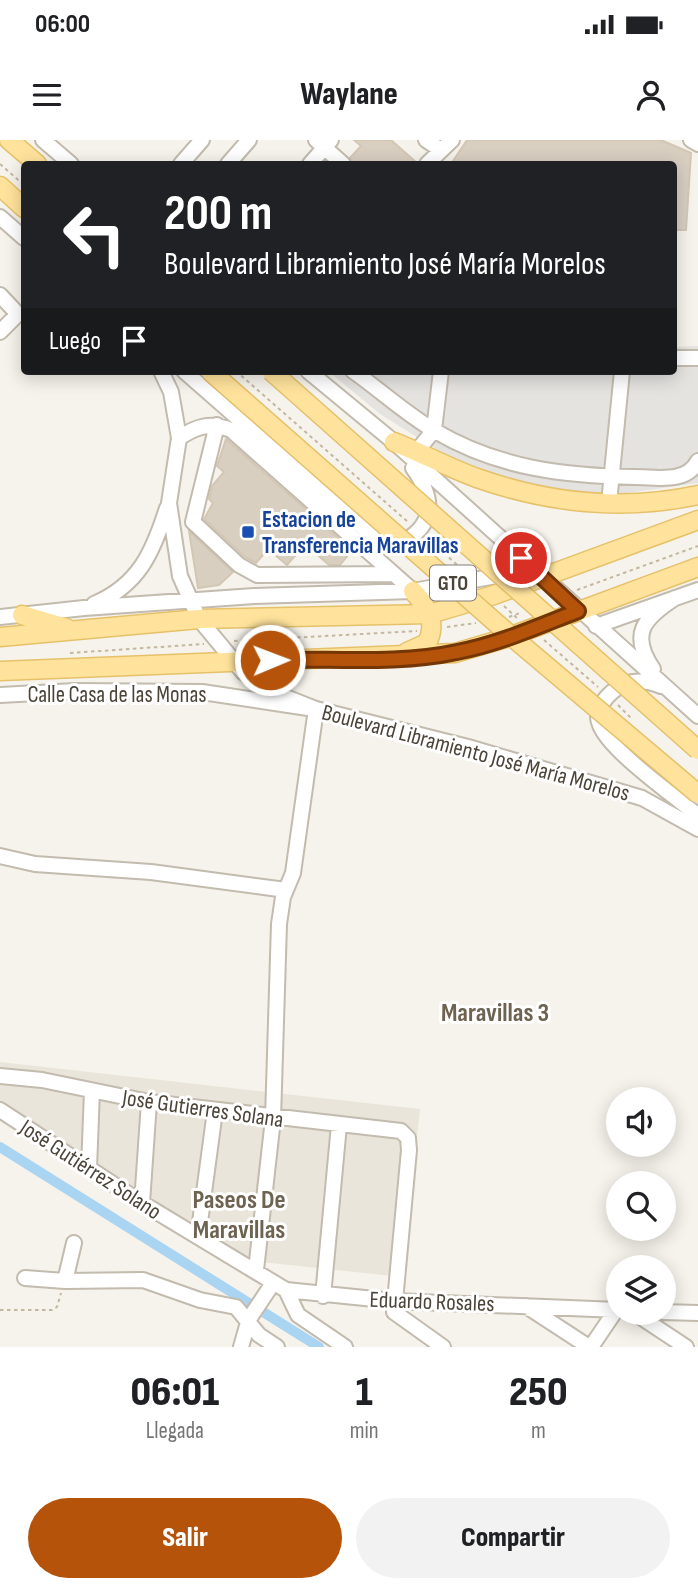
<!DOCTYPE html>
<html lang="es">
<head>
<meta charset="utf-8">
<style>
  body { margin:0; font-family:"Sofia Sans Condensed",sans-serif; background:#f2f2f2; color:#202124; height:100vh; display:flex; flex-direction:column; font-size:26px; white-space:nowrap }
  * { box-sizing:border-box; margin:0 }
  p { font-size:23px; color:#757577 }
  .icon { flex:none; width:38px; height:38px; fill:none; stroke:currentColor; stroke-width:2; stroke-linecap:round; stroke-linejoin:round }
  .map { position:relative; height:1207px; overflow:hidden }
  .sheet { display:flex; flex-direction:column; background:#fff; flex:1 }
  .sheet>* { flex:none }
  .guide { position:absolute; left:21px; top:21px; width:656px; height:214px; border-radius:7px; box-shadow:0 4px 18px #0003; background:#202124; color:#fff; overflow:hidden }
  .buttons { position:absolute; left:606px; top:947px; display:grid; gap:14px }
  .buttons a { display:grid; place-items:center; width:70px; height:70px; border-radius:50%; background:#fff; box-shadow:0 4px 18px #0003; font-size:35px }
  .pin { position:absolute; display:grid; place-items:center; width:60px; height:60px; color:#fff; margin:-30px; border:4px solid #fff; border-radius:50%; box-shadow:0 2px 7px #0007 }
  .me { position:absolute; width:77px; margin:-38px; rotate:89deg; stroke-linejoin:round; filter:drop-shadow(0 0 5px #0008) }
  .turn { display:flex; align-items:center; gap:24px; height:147px; padding:0 28px; font-size:32px }
  .turn .icon { width:91px; height:91px; stroke-width:2.5 }
  .turn b { display:block; font-size:49px; line-height:60px }
  .then { display:flex; align-items:center; height:66px; padding:0 28px; background:#0003; gap:14px; font-size:26px }
  .eta { display:flex; justify-content:space-evenly; align-items:center; height:119px; text-align:center }
  .eta b { font-size:42px; font-weight:800; line-height:49px }
  .cta { display:flex; gap:14px; margin-top:auto; padding:14px 28px }
  .cta a { flex:1; height:80px; border-radius:42px; background:#b45309; color:#fff; font-size:28px; font-weight:800; line-height:80px; text-align:center }
  .cta a+a { background:#f2f2f2; color:#202124 }
  .status { display:flex; justify-content:space-between; align-items:center; height:49px; padding:0 35px; background:#fff; direction:ltr }
  .status svg { height:19px; fill:currentColor }
  header { display:flex; justify-content:space-between; align-items:center; height:91px; padding:0 28px; background:#fff; font-size:32px; font-weight:800 }
  .map>svg:first-child { display:block }
  .residential { fill:#eae5da }
  .parking { fill:#e5e3e0 }
  .lines { fill:none; stroke-linecap:round; stroke-linejoin:round }
  .canal { stroke:#a9d4f2; stroke-width:10 }
  .building { fill:#d8cfc1; stroke:#d3c7b4; stroke-width:2 }
  .minor-casing { stroke:#c2bbae; stroke-width:18 }
  .major-casing { stroke:#e6c16a; stroke-width:21 }
  .path { stroke:#c4b79f; stroke-width:2; stroke-dasharray:3.5 3.5; stroke-linecap:butt }
  .minor { stroke:#fff; stroke-width:14 }
  .major { stroke:#ffe39c; stroke-width:18 }
  .major-bridge-casing { stroke:#e6c16a; stroke-width:21; stroke-linecap:butt }
  .major-bridge { stroke:#ffe39c; stroke-width:18 }
  .route-casing { stroke:#753606; stroke-width:18 }
  .route { stroke:#b45309; stroke-width:12 }
  .transit-dot { fill:#1a4fb4; stroke:#fff; stroke-width:2.5 }
  .labels { text-anchor:middle; stroke-width:6; stroke-linejoin:round; paint-order:stroke }
  .shield { fill:#fff; stroke:#817c74; stroke-width:2 }
  .shield-label { font-size:21px; font-weight:bold; fill:#4b4439 }
  .transit-label { font-size:23px; font-weight:bold; fill:#164399; stroke:#fff; text-anchor:start }
  .street-label { font-size:23px; fill:#4b4439; stroke:#fff }
  .quarter-label { font-size:26px; font-weight:bold; fill:#6e6250; stroke:#fff }
</style>
</head>
<body>
<div class="status"><b>06:00</b><svg viewBox="0 0 49 12"><path d="M0 12V9h3v3zM5 12V6h3v6zM10 12V3h3v9zM15 12V0h3v12zM26 1h20v11H26zM47 4h2v5h-2z"/></svg></div>
<header><svg class="icon" aria-label="menu" viewBox="0 0 24 24"><path d="M4 6h16M4 12h16M4 18h16"/></svg>Waylane<svg class="icon" aria-label="person" viewBox="0 0 24 24"><circle cx="12" cy="8" r="4"/><path d="M4 21q1-7 8-7t8 7"/></svg></header>
<div class="map">
<svg width="698" height="1207" viewBox="0 0 698 1207">
  <rect width="100%" height="100%" fill="#f6f3ec"/>
  <path class="residential" d="M0 922 420 969 402 1137 251 1121 0 970Z"/>
  <path class="parking" d="M698 206V343L620 354 575 353 526 346 457 322 380 274 328 231H674V207Z"/>
  <g class="lines">
    <path class="canal" d="M0 1007 319 1207"/>
  </g>
  <path class="building" d="M354 0H391L418 24H352L350 18 361 6Z
    M467 0H661L691 13 686 90H674V24H451Z
    M226 299 352 410 340 425H329L305 404 287 425 268 409 256 423 245 417 204 379 213 363 209 359 212 346 224 332 217 326Z
    M189 391 233 432 219 445 198 448Z"/>
  <g class="lines">
    <g class="minor-casing">
      <path id="minor" d="M43 0 71 24
        M316 0 343 24
        M426 0 441 10
        M691 0 698 4
        M181 24 202 0
        M228 24 249 0
        M310 24 331 0
        M427 24 452 0
        M0 77 24 98
        M0 155 15 171V177L0 192
        M674 218H698
        M161 231 171 252 179 298 169 363 180 436 199 479 243 532 273 552 316 569 468 607 642 658 698 689
        M184 231 378 401 399 404C436 386 435 359 413 328
        M308 231 394 302 698 576
        M353 231C380 250 406 274 435 291 498 328 563 336 635 337 657 337 686 344 698 321
        M217 285 193 382 239 425 257 435 394 434
        M179 298C197 286 210 282 231 290L413 451
        M417 311 434 290 441 231
        M609 363 622 231
        M94 464C139 445 153 412 167 368
        M0 477 84 468 254 456 413 451 507 434 541 437
        M596 486 698 450
        M653 529C629 494 644 478 675 458
        M661 546C643 539 627 539 612 552 602 561 594 572 600 585 611 612 674 655 698 676
        M0 555 75 551 202 552 308 568
        M0 716 35 724 151 732 286 750
        M0 936 42 940 149 962 401 991 408 998 409 1010 394 1172 443 1207
        M0 970 142 1063 286 1150 394 1161 618 1170
        M89 1028 92 951
        M142 1063 149 962
        M198 1097 215 971
        M256 1130 273 979 279 784 283 757 293 733 316 569
        M25 1138 65 1141 143 1140 200 1160 236 1167 259 1195 277 1207
        M65 1141 74 1103
        M286 1150 298 1175 345 1207
        M323 1156 339 985
        M526 1166 589 1207
        M633 1172 686 1207
        M663 1172 698 1173
        M241 1207 249 1179 273 1143
        M591 1207 616 1170"/>
    </g>
    <g class="major-casing">
      <path id="major" d="M9 0 37 24
        M0 46 24 68
        M394 302C422 313 449 328 477 338 548 363 624 371 698 355
        M22 475 66 488
        M0 497 199 479 430 474 494 455 698 380
        M407 512 427 503C438 482 427 467 413 451
        M0 531 455 513 506 498 698 427"/>
    </g>
    <path class="path" d="M0 24 24 45
      M236 231 408 382
      M428 399 463 430
      M577 450 698 406
      M504 466 518 479
      M509 477 520 473
      M447 487 476 483
      M544 500 598 547
      M234 501 417 491
      M70 513 204 504
      M618 565 631 578
      M0 1170H52L57 1167 61 1153"/>
    <use href="#minor" class="minor"/>
    <use href="#major" class="major"/>
    <g class="major-bridge-casing">
      <path id="major-bridge" d="M210 231 511 496 698 654
        M271 231 698 610"/>
    </g>
    <use href="#major-bridge" class="major-bridge"/>
  </g>
  <g class="lines">
    <g class="route-casing">
      <path id="route" d="M270 520C331 518 397 525 457 512 499 504 539 486 578 471L521 418"/>
    </g>
    <use href="#route" class="route"/>
  </g>
  <rect class="transit-dot" x="241" y="385" width="14" height="14" rx="3.5"/>
  <g class="labels">
    <rect class="shield" x="430" y="425.5" width="46" height="35" rx="5"/>
    <g class="shield-label">
      <text x="453" y="450">GTO</text>
    </g>
    <g class="transit-label">
      <text x="262" y="387">Estacion de<tspan x="262" dy="26">Transferencia Maravillas</tspan></text>
    </g>
    <g class="street-label">
      <text x="117" y="562">Calle Casa de las Monas</text>
      <text transform="translate(476 612) rotate(15)" y="8">Boulevard Libramiento José María Morelos</text>
      <text transform="translate(203 968) rotate(8)" y="8">José Gutierres Solana</text>
      <text transform="translate(91 1029) rotate(33)" y="8">José Gutiérrez Solano</text>
      <text transform="translate(432 1161) rotate(2)" y="8">Eduardo Rosales</text>
    </g>
    <g class="quarter-label">
      <text x="495" y="881">Maravillas 3</text>
      <text x="239" y="1068">Paseos De<tspan x="239" dy="30">Maravillas</tspan></text>
    </g>
  </g>
</svg>
<div class="buttons">
<a><svg class="icon" aria-label="sound" viewBox="0 0 24 24"><path d="M4 9h4l5-4v14l-5-4H4zM17 9q2 3 0 6"/></svg></a>
<a><svg class="icon" aria-label="search" viewBox="0 0 24 24"><circle cx="10" cy="10" r="6"/><path d="M15 15l6 6"/></svg></a>
<a><svg class="icon" aria-label="layers" viewBox="0 0 24 24"><path d="M12 4l9 5-9 5-9-5zM3 14l9 5 9-5"/></svg></a>
</div>
<div class="pin" style="left:521px;top:418px;background:#d93025"><svg class="icon" aria-label="arrive" viewBox="0 0 24 24"><path d="M6 21V4h12l-3 4 3 4H6"/></svg></div>
<svg class="me" style="left:270px;top:520px" viewBox="-20 -20 40 40"><circle r="17" fill="#b45309" stroke="#fff" stroke-width="3"/><path d="M0-11L8 9 0 5-8 9z" fill="#fff"/></svg>
<div class="guide">
<div class="turn"><svg class="icon" aria-label="left" viewBox="0 0 24 24"><path d="M17 20v-9H6M10 6l-5 5 5 5"/></svg><div><b>200 m</b>Boulevard Libramiento José María Morelos</div></div>
<div class="then">Luego<svg class="icon" aria-label="arrive" viewBox="0 0 24 24"><path d="M6 21V4h12l-3 4 3 4H6"/></svg></div>
</div>
</div>
<section class="sheet">
<div class="eta">
<div><b>06:01</b><p>Llegada</p></div>
<div><b>1</b><p>min</p></div>
<div><b>250</b><p>m</p></div>
</div>
<div class="cta"><a>Salir</a><a>Compartir</a></div>
</section>
</body>
</html>
